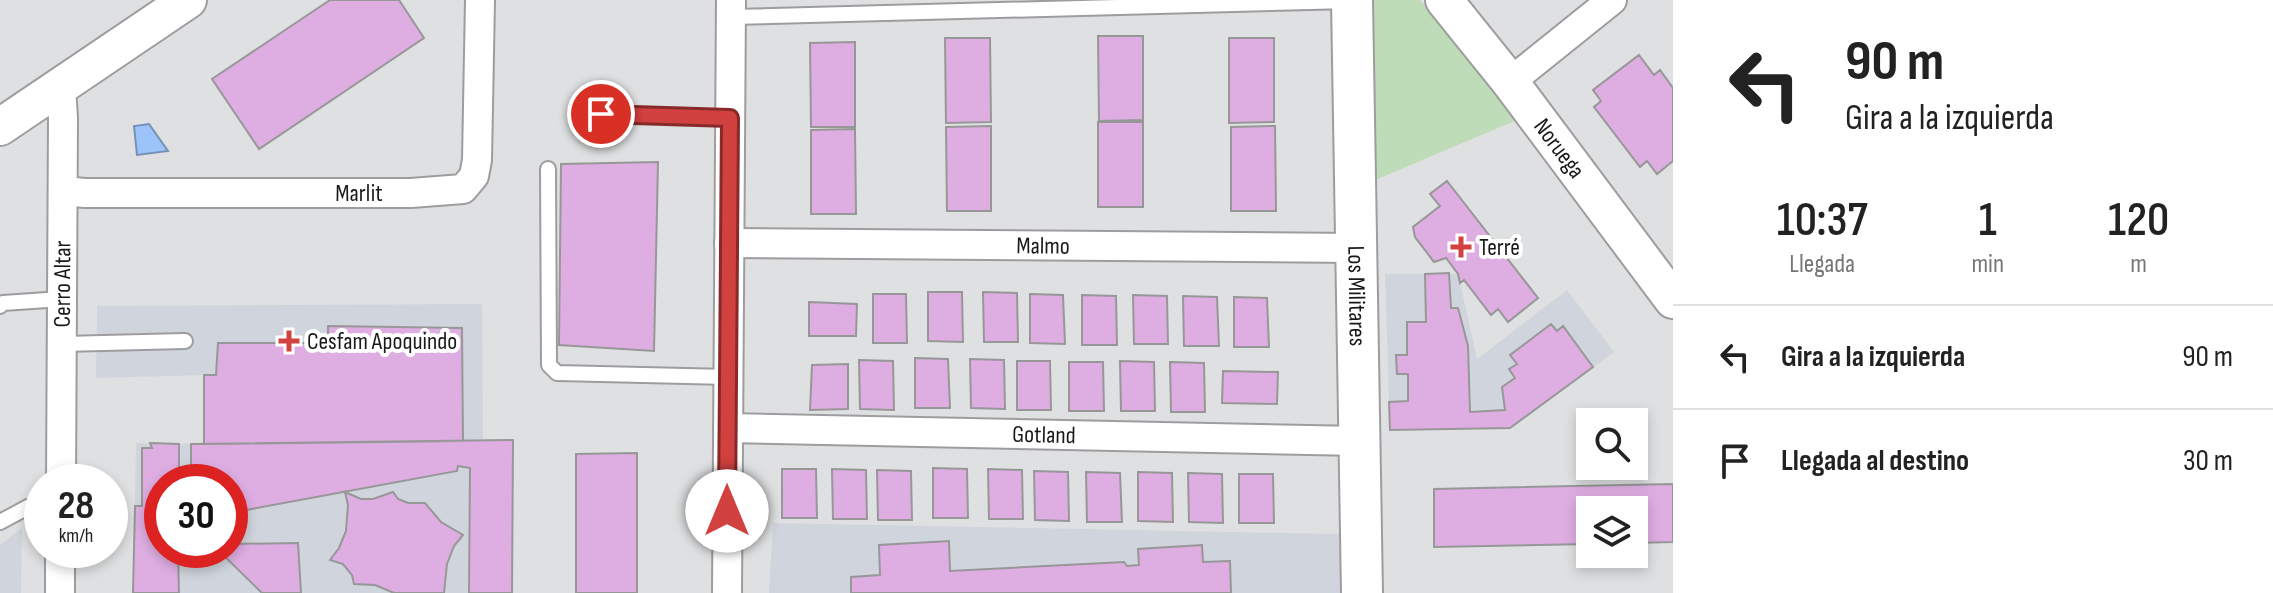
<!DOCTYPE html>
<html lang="es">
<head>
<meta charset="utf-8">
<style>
  body { margin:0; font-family:"Sofia Sans Condensed",sans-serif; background:#f2f2f2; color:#222; height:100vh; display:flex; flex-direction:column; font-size:30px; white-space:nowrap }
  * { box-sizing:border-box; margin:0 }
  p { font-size:26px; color:#767676 }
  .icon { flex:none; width:44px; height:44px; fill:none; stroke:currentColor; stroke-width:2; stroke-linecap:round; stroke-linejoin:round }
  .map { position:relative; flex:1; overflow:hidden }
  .side { display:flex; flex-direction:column; background:#fff; width:600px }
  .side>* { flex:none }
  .banner { background:#fff; color:#222; overflow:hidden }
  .buttons { position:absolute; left:1576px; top:408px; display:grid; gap:16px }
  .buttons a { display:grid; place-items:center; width:72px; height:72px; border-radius:0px; background:#fff; box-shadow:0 4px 12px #0003; font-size:40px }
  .speed { position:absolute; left:24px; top:464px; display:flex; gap:16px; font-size:40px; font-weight:700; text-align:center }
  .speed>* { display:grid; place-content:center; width:104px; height:104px; border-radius:50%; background:#fff; box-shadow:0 4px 12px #0003; line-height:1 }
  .speed small { font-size:20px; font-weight:400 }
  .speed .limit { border:12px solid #d22; background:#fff; color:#111 }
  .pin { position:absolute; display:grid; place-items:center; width:68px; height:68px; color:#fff; margin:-34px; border:4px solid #fff; border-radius:50%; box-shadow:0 2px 8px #0007 }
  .me { position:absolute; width:88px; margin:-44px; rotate:0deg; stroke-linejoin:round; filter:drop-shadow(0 0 6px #0008) }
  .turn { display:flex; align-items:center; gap:28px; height:168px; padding:0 40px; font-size:36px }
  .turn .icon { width:104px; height:104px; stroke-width:2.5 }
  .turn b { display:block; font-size:56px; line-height:68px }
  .eta { display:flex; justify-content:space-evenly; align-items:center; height:136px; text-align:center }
  .eta b { font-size:48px; font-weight:600; line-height:56px }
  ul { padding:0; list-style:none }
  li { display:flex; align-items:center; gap:24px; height:104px; padding:0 40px; border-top:2px solid #e0e0e0 }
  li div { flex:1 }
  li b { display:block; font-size:30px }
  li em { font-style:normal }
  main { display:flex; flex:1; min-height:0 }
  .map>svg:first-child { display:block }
  .built { fill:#d0d4dc; fill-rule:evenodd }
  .green { fill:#bedcb7 }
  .water { fill:#9cc4fa; stroke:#7591b7; stroke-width:2 }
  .building { fill:#deaee2; stroke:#989798; stroke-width:2 }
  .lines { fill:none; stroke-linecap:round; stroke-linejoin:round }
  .service-casing { stroke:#9d9d9f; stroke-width:18 }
  .minor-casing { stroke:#9d9d9f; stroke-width:32 }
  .tertiary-casing { stroke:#9d9d9f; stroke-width:40 }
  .secondary-casing { stroke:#9d9d9f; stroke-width:44 }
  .service { stroke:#fff; stroke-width:14 }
  .minor { stroke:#fff; stroke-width:28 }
  .tertiary { stroke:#fff; stroke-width:36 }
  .secondary { stroke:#fff; stroke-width:40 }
  .route-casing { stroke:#872a29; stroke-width:20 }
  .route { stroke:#d0413f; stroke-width:14 }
  .poi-dot { fill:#d0413f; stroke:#fff; stroke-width:3 }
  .labels { text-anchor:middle; stroke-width:8; stroke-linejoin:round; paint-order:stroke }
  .street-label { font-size:24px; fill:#19191a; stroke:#fff }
  .poi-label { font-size:24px; fill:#19191a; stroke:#fff; text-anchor:start }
</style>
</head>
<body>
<main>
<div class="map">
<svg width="1673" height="593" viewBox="0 0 1673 593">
  <rect width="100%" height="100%" fill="#dfe0e1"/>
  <path class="built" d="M1385 274H1458L1477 359 1567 290 1614 352 1510 428 1390 430Z
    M482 304 483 441 513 440 512 593H133L136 443 204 444V375L96 378 97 306ZM162 482H230V550H162Z
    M773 523 1340 534V593H769Z
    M22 528 21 593H0V545Z"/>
  <path class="green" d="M1364 0H1420L1517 120 1368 183Z"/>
  <path class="water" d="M149 124 168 151 137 155 134 126Z"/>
  <path class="building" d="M330 0H399L424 38 259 149 212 79Z
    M1098 36H1143V120L1099 121Z
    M945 38H990L991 122 946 123Z
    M1229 38H1274V122L1229 123Z
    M855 42V127H811L810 43Z
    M1639 55 1654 75 1660 70 1673 88V161L1657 174 1647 161 1640 167 1594 107 1601 101 1593 90Z
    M1098 122H1143V207H1098Z
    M991 126V211H947L946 127Z
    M1275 126 1276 211H1231V127Z
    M855 129 856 214H811V130Z
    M658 162 654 351 559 345 561 164Z
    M1447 181 1538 298 1508 322 1498 309 1491 315 1464 280 1460 283 1458 274 1446 258 1434 262 1415 237 1413 227 1440 206 1430 194Z
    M1449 273 1451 308H1458L1468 346 1470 412 1505 410 1502 387 1515 378 1509 369 1517 364 1510 355 1551 324 1557 331 1563 326 1593 367 1510 428 1390 430 1389 402 1408 401V374H1397L1396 355H1407V322H1426L1425 274Z
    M928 292H962L963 342 928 341Z
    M983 292 1017 293 1018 342H984Z
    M873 294H906L907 343H873Z
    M1030 294 1063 295 1065 344 1030 343Z
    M1082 295 1116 296 1117 345H1082Z
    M1133 295 1167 296 1168 344H1134Z
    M1183 296 1217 297 1219 346H1184Z
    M1234 297 1267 298 1269 347H1234Z
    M809 302 857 304 856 336H809Z
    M328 326 462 328 463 441 204 444V375H216L218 343H328Z
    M915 358 948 359 950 408H915Z
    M970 359 1004 360 1005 409 971 408Z
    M859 360 893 361 894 410 860 409Z
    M1017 361H1050L1051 410H1017Z
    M1120 361 1154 362 1155 411H1121Z
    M1069 362H1103L1104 411H1069Z
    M1170 362 1204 363 1205 412H1171Z
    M848 364V409L810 410 812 365Z
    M1223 371 1278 372 1277 404 1222 403Z
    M513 440 512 593H469L470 468 458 466 457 471 230 513V482H191V444Z
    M150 443 179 444V482H162V550H178L179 593H133L135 506H142V448H152Z
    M637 453V593H576V454Z
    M933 468 967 469 968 518H933Z
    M782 469H816L817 518H782Z
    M832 469 866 470 867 519H833Z
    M988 469 1022 470 1023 519H989Z
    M877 470 911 471 912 520H878Z
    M1034 471 1068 472 1069 521 1035 520Z
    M1086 472 1120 473 1122 522H1087Z
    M1138 472 1172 473 1173 522 1138 521Z
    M1188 473 1222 474 1223 523 1189 522Z
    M1239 474H1273L1274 523H1239Z
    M1673 484V542L1634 543V510H1590V544L1434 547V489Z
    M345 492 361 499H373L393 492 398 499 408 503H425L441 522 463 535 454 546 447 564 444 593H394L375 585 354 584 352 575 343 564 330 560 339 548 346 531 348 505Z
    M949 541 950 571 1124 562 1127 566 1139 565 1138 549 1202 545 1203 562 1230 561 1231 593H851V577L880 575 879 545Z
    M298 543 301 593H262L218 550H230V544Z"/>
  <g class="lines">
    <g class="service-casing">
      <path id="service" d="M731 17 1350 1
        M601 114 730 118
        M548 169 549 365 557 373 729 377
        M0 306 3 303 62 299
        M62 344 185 341
        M0 522 28 507 42 505"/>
    </g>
    <g class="minor-casing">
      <g id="minor">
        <path d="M1510 82 1612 0"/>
        <path id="s1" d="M63 191 85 193H411L463 189 474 176 477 160 480 0"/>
        <path id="s2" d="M729 243 1356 248"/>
        <path id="s3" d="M728 428 1360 441"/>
        <path id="s4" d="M61 482 63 119 61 86"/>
        <path d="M60 593V550"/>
        <path d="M727 593 731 0"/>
      </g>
    </g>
    <g class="tertiary-casing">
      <g id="tertiary">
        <path id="s5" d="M1444 0 1510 82 1673 300"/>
        <path d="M0 127 188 0"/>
      </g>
    </g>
    <g class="secondary-casing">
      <g id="secondary">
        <path id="s6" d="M1352 0 1362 593"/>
      </g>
    </g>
    <use href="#service" class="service"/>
    <use href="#minor" class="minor"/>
    <use href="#tertiary" class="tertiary"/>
    <use href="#secondary" class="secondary"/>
  </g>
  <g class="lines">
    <g class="route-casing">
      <path id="route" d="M601 114 730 118 727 511"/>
    </g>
    <use href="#route" class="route"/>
  </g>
  <g class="poi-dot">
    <path d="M1457 235h8v8h8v8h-8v8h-8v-8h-8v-8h8z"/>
    <path d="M285 329h8v8h8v8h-8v8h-8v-8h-8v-8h8z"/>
  </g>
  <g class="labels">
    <g class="street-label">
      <text dy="8" stroke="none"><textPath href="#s5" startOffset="188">Noruega</textPath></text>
      <text dy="8" stroke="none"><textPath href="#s1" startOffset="296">Marlit</textPath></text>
      <text dy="8" stroke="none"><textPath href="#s2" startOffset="314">Malmo</textPath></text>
      <text dy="8" stroke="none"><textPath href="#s4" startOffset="198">Cerro Altar</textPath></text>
      <text dy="8" stroke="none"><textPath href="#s6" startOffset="296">Los Militares</textPath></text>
      <text dy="8" stroke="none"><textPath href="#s3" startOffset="316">Gotland</textPath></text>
    </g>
    <g class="poi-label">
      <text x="1479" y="255">Terré</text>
      <text x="307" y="349">Cesfam Apoquindo</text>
    </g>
  </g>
</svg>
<div class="buttons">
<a><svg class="icon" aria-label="search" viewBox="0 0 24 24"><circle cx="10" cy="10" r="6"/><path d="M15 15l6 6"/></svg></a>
<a><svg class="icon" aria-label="layers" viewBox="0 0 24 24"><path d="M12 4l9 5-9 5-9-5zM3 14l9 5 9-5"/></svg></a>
</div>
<div class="speed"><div>28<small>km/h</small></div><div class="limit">30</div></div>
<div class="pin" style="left:601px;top:114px;background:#d93025"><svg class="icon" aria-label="arrive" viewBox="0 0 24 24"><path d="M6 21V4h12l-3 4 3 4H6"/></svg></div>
<svg class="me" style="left:727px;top:511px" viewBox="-20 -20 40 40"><circle r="19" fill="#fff"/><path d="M0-13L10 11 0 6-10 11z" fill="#d0413f"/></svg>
</div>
<section class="side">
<div class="banner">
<div class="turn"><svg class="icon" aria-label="left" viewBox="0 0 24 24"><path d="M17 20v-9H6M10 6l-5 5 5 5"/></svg><div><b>90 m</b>Gira a la izquierda</div></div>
</div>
<div class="eta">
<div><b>10:37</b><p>Llegada</p></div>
<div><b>1</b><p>min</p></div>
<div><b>120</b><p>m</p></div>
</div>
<ul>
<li><svg class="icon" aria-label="left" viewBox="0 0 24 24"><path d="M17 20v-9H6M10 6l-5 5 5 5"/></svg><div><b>Gira a la izquierda</b></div><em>90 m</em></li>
<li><svg class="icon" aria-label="arrive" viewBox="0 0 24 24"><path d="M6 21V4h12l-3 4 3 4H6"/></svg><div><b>Llegada al destino</b></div><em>30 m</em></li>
</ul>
</section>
</main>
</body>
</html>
